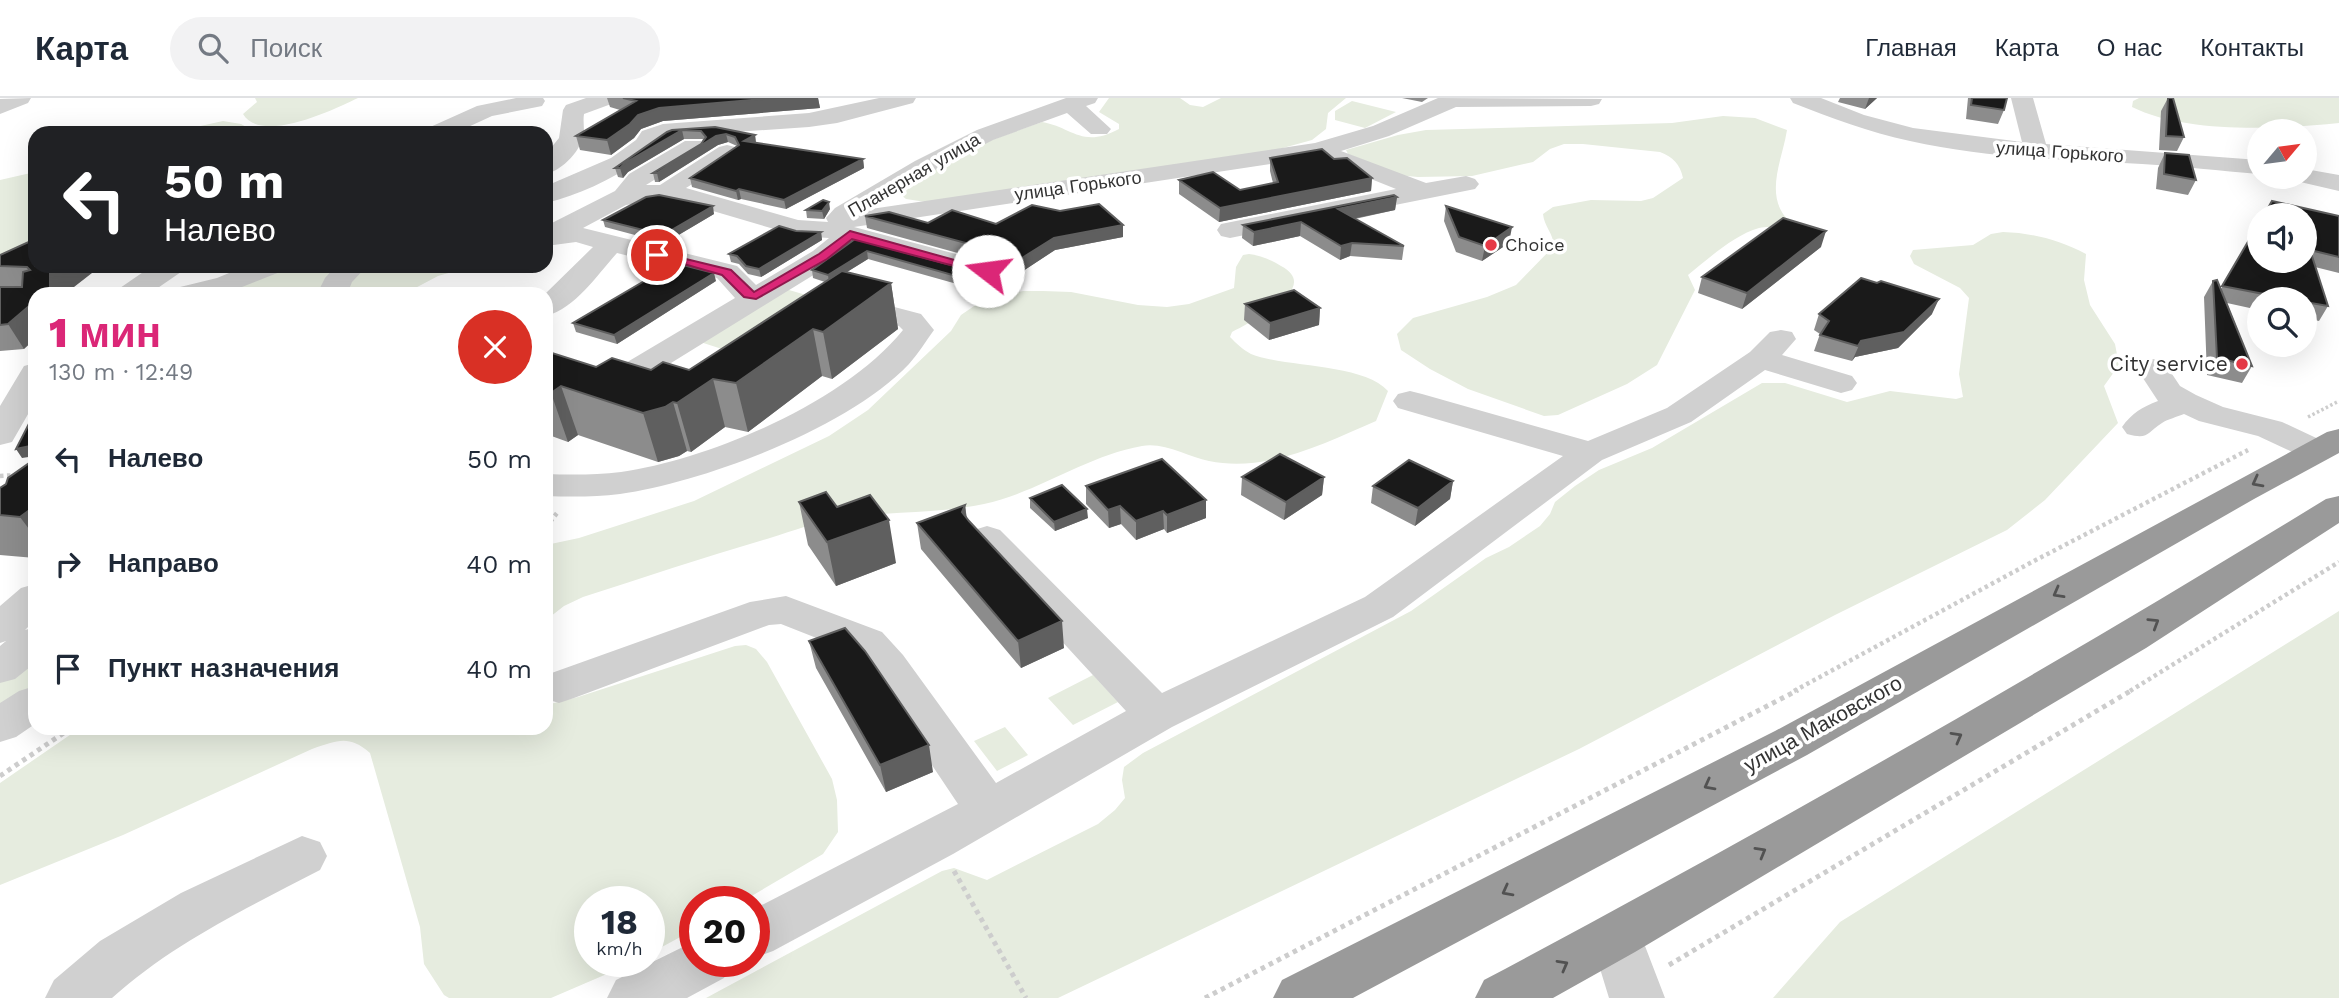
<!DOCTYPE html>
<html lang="ru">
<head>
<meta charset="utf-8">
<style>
  body { margin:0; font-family:"Work Sans",sans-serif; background:#f2f2f3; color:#1f2937; height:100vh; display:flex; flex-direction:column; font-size:26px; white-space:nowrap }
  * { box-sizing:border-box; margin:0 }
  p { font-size:23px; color:#747a83 }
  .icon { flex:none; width:38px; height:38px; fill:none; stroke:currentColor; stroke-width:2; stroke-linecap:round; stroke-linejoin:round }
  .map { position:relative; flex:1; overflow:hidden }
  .details { position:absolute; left:28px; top:189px; width:525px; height:448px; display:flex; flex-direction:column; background:#fff; border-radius:21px; box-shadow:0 7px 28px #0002 }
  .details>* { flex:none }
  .guide { position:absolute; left:28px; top:28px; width:525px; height:147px; border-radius:21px; box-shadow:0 7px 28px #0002; background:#202124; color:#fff; overflow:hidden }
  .needle { width:46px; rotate:61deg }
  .fabs { position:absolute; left:2247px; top:21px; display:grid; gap:14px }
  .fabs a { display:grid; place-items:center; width:70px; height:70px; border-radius:50%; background:#fff; box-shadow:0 7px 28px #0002; font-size:35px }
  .speed { position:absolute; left:574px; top:788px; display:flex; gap:14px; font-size:35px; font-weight:700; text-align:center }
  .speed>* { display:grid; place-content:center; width:91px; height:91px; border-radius:50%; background:#fff; box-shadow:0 7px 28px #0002; line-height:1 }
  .speed small { font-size:18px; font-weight:400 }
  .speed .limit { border:10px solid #d22; background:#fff; color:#111 }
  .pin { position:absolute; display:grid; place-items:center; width:60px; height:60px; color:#fff; margin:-30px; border:4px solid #fff; border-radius:50%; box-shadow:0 2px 7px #0007 }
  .me { position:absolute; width:77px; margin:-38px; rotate:285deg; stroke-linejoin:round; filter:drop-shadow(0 0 5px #0008) }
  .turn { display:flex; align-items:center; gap:24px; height:147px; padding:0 21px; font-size:32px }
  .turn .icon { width:91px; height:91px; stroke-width:2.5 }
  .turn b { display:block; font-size:49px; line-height:60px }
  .round { display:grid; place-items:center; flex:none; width:74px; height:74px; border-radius:37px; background:#f2f2f3 }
  .headline { display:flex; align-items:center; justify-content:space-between; height:119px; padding:0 21px }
  h1 { font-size:42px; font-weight:800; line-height:52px; color:#db2777 }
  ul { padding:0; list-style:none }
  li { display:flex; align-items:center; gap:21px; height:105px; padding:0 21px }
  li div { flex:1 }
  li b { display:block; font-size:26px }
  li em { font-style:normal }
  header { display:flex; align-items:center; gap:42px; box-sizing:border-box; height:98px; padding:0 35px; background:#fff; border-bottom:2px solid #e0e1e3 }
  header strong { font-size:33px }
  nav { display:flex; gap:38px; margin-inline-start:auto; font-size:24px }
  .search { width:490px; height:63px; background:#f2f2f3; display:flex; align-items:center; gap:18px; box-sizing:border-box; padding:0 24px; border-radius:38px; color:#747a83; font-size:26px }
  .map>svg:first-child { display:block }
  .green { fill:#e6ecdf }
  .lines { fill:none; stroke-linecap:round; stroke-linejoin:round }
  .path-far2 { stroke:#cdcdcd; stroke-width:3.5; stroke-dasharray:2.5 2.5; stroke-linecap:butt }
  .path-far1 { stroke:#cdcdcd; stroke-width:4.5; stroke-dasharray:3.5 3.5; stroke-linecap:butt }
  .path { stroke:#cdcdcd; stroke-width:5; stroke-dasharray:4.5 4.5; stroke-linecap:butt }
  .minor { fill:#d0d0d0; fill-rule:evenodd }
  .highway { fill:#9a9a9a; fill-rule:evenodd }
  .wall { fill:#8c8c8c }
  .shaded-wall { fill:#5f5f5f }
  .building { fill:#1a1a1a; stroke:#5f5f5f; stroke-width:2 }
  .oneway { stroke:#525252 }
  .route { fill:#db2777; stroke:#8e194d; stroke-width:2 }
  .poi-dot { fill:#e63946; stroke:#fff; stroke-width:2.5 }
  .labels { text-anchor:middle; stroke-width:7; stroke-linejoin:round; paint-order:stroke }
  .far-street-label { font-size:18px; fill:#333; stroke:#fff }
  .far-poi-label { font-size:18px; fill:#333; stroke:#fff; text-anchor:start }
  .poi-label { font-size:21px; fill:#333; stroke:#fff; text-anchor:end }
  .street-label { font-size:21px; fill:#333; stroke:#fff }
</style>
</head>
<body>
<header>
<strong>Карта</strong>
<div class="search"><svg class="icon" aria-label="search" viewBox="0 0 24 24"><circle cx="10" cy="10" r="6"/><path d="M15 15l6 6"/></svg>Поиск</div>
<nav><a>Главная</a><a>Карта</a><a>О нас</a><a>Контакты</a></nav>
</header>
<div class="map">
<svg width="2339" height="900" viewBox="0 0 2339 900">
  <rect width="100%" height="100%" fill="#fff"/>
  <path class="green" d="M255 0H358C335 11 261 47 243 16L257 4Z
    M1109 0H1180L1190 7 1203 9 1221 0H1346L1328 15 1326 31 1312 42 1272 53 926 104 906 101 901 97C912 67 1011 35 1042 24 1072 29 1082 51 1119 31V26L1099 14Z
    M2139 0H2339V25C2279 31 2186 36 2132 9L2133 3Z
    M1352 3 1396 14 1365 30 1335 22V13Z
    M1723 18 1755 20 1787 32C1782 64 1762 100 1792 126 1781 132 1771 127 1759 130 1734 137 1708 161 1688 177L1695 192 1657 267 1627 286 1558 317 1544 318 1468 291 1430 271 1401 252 1397 236 1413 220 1487 199 1516 187 1554 148C1553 135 1544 128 1543 116L1553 109 1591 102 1641 103 1653 100 1683 80C1680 66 1673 59 1660 54L1583 46H1564L1550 51 1533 64 1472 78 1418 79 1397 77 1348 56 1346 52 1398 37 1426 32 1672 25Z
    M223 23 241 26 257 35H169Z
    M35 74V152L0 172V82Z
    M2003 134C2033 135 2059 142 2086 156L2084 182 2090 207 2115 246 2119 267 2104 288 2118 325 2045 402 2007 432 1835 517 1579 651 1058 900H706L942 773 954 770 987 782 1098 726 1115 712 1125 700 1122 682 1124 669 1143 655 1411 513 1486 460 1509 449 1540 428 1550 416 1555 404 1575 388 1599 372 1652 350 1762 285H1785L1847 304 1890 293 1956 301 1963 299 1959 276 1969 200 1960 190 1914 166 1910 158 1913 152 1973 147 1991 136Z
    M1249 156C1260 157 1271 162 1281 168 1323 190 1252 223 1232 234L1230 239C1236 245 1243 252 1251 256 1286 270 1362 265 1388 293L1376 323C1325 345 1267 375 1209 363 1188 359 1165 344 1142 348 1086 358 1039 394 984 406 937 416 888 413 841 420 818 423 793 433 770 440 707 458 645 479 583 499L564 508 546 522V447L579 440 694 403 829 338 868 312 951 233 961 217 980 204 1023 193H1043L1071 194 1138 207 1167 209 1189 206 1234 190 1236 169 1243 157Z
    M284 168H340L321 196H209Z
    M365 168H473L438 178 404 196H344L351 180Z
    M779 189 806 197 722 251 694 242Z
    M2339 513V900H1773L1840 824Z
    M746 547 756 551 767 564 832 681 837 702 838 734 823 756 743 803H695V831L649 856V803H590V863H637L551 900H449L444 897 424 866 420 829 370 655C348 636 337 643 312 651L123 737 0 787V685L80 630H546V607L578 599 735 548Z
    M35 553V586L0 609V577Z
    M1093 577 1118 604 1073 627 1048 600Z
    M1005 629 1028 657 997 673 974 643Z"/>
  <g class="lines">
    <path class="path-far2" d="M2308 319 2339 303"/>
    <path class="path-far1" d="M0 378 17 377
      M546 429 557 415
      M1794 593 2032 464 2248 352
      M2130 593 2339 464"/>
    <path class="path" d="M0 678 71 630
      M954 773 1026 900
      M1669 867 2132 592
      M1205 900 1798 592"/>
    <path class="minor" d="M31 0 28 5 0 16V1Z
      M516 0H543L545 3 542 8 492 18 455 35H424L428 30 477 8Z
      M586 0H617L614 5 584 16C583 22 584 28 584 34 582 52 563 72 546 76V56L559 40 563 12 566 7Z
      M879 0H916L913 5 837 25 809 29 674 38C655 44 654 53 638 63 611 82 578 97 546 105V88L611 60 636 42 642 33 663 26 809 15Z
      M1066 0H1098L1095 5 1086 8 1111 31 1107 36H1091L1067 15 993 42 933 73 871 111 1315 45 1373 28 1438 0 1602 1 1599 6 1591 8 1456 9 1389 38 1341 53 1426 85 1466 78 1475 81 1479 86 1475 91 1230 140 1221 138 1217 132 1221 126 1396 91 1316 59 854 129 1020 173 1024 179 1020 185 1010 188 856 146 833 165 616 299 604 302 592 299 588 292 592 285 735 200 717 180 617 155C597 177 576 210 546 218L545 196 593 149 576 144 546 148V128L615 93 629 76 685 43H701L705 48 701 53 646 87H660L719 49 727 47 735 49 739 54 735 59 686 90 798 122 828 124 826 120 835 110 915 63 977 32ZM661 102 696 108 798 138 829 140 813 153 756 187 737 168 583 130 626 107Z
      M1790 0H1821L1864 17 1913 30 2022 44 2011 0H2033L2046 46 2259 62V76C2220 73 2182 68 2142 66 2065 62 1986 60 1910 43 1869 34 1831 20 1793 5Z
      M2305 71 2339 77V93L2296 83 2293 79H2305Z
      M152 168H185L181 174 149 196H115L120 190Z
      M246 168H284L280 174 224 196H171L176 190 217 180Z
      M336 168H367L352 184 347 196H317L325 180Z
      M845 196 921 216 934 232C926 243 918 256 909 266 848 330 707 383 620 396 596 399 571 399 546 398V376C571 377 596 377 621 374 711 361 845 304 903 232L899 228 835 211 830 205 835 199Z
      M1781 232 1792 234 1796 241 1782 257 1852 278 1857 285 1852 292 1841 295 1765 272 1691 324 1602 362 1393 519 1172 629 953 756 773 853 754 860V811L958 706 873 579 852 554 781 526 769 527 574 600 559 605 546 601V577L750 504 786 498 882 534 903 557 996 685 1126 613 974 448 968 440 974 432 987 428 1000 432 1162 595 1365 499 1563 358 1398 310 1393 303 1398 296 1410 293 1422 296 1588 343 1667 310 1750 254 1770 234Z
      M2153 261 2164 264 2180 288 2196 297 2223 309 2282 324 2329 346 2334 353 2329 360 2317 363 2305 360 2258 338 2199 323 2184 316C2177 319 2168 321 2162 325 2146 335 2149 342 2127 336L2122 329C2132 315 2142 309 2158 303L2137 271 2142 264Z
      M35 265V304L12 344 0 347V308L24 268Z
      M35 486V522L25 532 35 529V565L15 581 0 585V548L6 543 0 545V508L21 490Z
      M35 588V626L16 639 0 644V605L19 593Z
      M302 738 320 744 327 758 320 772C247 810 173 845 112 900H45L54 882 100 843 181 795Z
      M1616 815 1635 822 1665 900H1609L1590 838 1597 822Z
      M695 843V863H732L724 880 687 900H607L616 882Z"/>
    <path class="highway" d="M2339 331V355L2254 401 1807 657 1353 900H1273L1282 882 1775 633 2327 334Z
      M2339 398V425L2146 550 1635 854 1553 900H1475L1484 882C1769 731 2050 570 2326 401Z"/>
  </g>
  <path class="wall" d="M607 0H818L820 10 663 23 641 31 634 40 611 57 580 52 576 38 620 12 610 9Z
    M1402 0H1428L1422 4Z
    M1840 0H1877L1865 11 1838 4Z
    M1968 0H2007L2004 12 1998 26 1966 21Z
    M2168 0 2184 39 2177 53 2159 52 2161 13Z
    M715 29 755 37 756 45 863 61 864 70 786 111 741 101 738 102 692 89 690 80 737 48 728 44 718 47 659 84H655L653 75 701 46 703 41H684L628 74 623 80 618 79 615 70 667 34Z
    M2165 55 2196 82 2188 97 2156 91 2158 70Z
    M1270 60 1334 61 1372 80 1371 93 1219 124 1179 96V82L1240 92 1273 85 1270 73Z
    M1397 99 1395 112 1355 121 1404 148 1402 162 1350 158 1340 162 1300 138 1253 148 1242 140 1243 127Z
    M1446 108 1509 145 1482 163 1456 154 1444 123Z
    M830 111 824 121 807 120 806 112Z
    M714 116 665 145 605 129 603 122Z
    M2305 117 2339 118V175L2315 169 2328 208 2319 223 2305 220V201H2259V212L2227 205 2252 268 2242 285 2207 277 2204 199 2213 183 2221 191 2259 125Z
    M865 118 928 125 996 126 1123 139 1055 152 1023 173 867 130Z
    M796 133 821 134 822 142 761 179 748 176 739 166 731 164 729 156Z
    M855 141 999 180 1000 188 989 195 868 161 847 174 891 185 898 231 832 281 822 278 748 334 725 329 691 354 687 353 679 358 658 364 578 337 568 344 546 336V253L596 269 651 272H689L825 184 813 180 812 172Z
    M1821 149 1742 211 1698 195 1702 179Z
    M0 157 101 168 35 196 24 251 0 253Z
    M716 183 617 246 576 234 573 225Z
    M1245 206 1320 210 1319 227 1269 242 1244 222Z
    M1819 216H1932L1898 250 1855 259 1852 263 1814 253 1820 236 1814 232Z
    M35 361V460L0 457V390L6 386Z
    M1242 379H1324L1322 397 1284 422 1241 397Z
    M1453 383 1450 401 1415 428 1371 405 1373 388Z
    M1086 388 1206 402V420L1167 435 1164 431 1136 442 1121 426 1109 430 1086 406Z
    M1030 400 1088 420 1055 433 1030 410Z
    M799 404 837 409 896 465 836 488 808 447Z
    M965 407 967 421 1064 550 1021 570 921 451 917 425Z
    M809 543 933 674 886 694 816 570Z"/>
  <path class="shaded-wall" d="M775 0H818L820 10 663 23 641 31 634 40 611 57 607 42 638 17 659 10Z
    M1869 0H1877L1865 11Z
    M682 32 684 41 628 74 623 80 620 70 625 65Z
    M726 36 728 44 718 47 659 84 657 75 716 38Z
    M755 37 756 46 744 43Z
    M863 61 864 70 786 111 784 102Z
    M1372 80 1371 93 1219 124 1220 110Z
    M739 91 741 101 738 102 736 93Z
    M1397 99 1395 112 1337 124 1338 111Z
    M829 104 830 111 824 121 822 113Z
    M713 108 714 116 665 145 663 137Z
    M1301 124 1300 138 1253 148 1254 134Z
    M1123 127V139L1055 152 1023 173 1022 160 1054 140Z
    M1512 129 1509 145 1482 163 1485 148Z
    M1826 133 1821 149 1742 211 1747 195Z
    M821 134 822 142 761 179 759 171Z
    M1352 145 1350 158 1340 162 1341 148Z
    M867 153 868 161 829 185 828 177Z
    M56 168H101L65 196H44L50 172Z
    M714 175 716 183 617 246 614 237Z
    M999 180 1000 188 989 195 988 187Z
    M891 185 898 231 832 281 823 234Z
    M1939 201 1932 216 1898 250 1855 259 1852 263 1861 243Z
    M35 203V241L24 251 8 226Z
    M1320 210 1319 227 1269 242 1270 225Z
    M813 231 822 278 748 334 736 285Z
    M713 281 725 329 691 354 677 305Z
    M561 288 578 337 568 344 551 295Z
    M673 304 687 353 679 358 658 364 643 315Z
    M35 347V358L22 360 16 351Z
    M1324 379 1322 397 1284 422 1286 404Z
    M1453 383 1450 401 1415 428 1418 410Z
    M1206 402V420L1167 435V417Z
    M965 407 968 433 962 414Z
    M35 408V439L20 419Z
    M1120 408 1121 426 1109 430 1108 412Z
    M1087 411 1088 420 1055 433 1054 424Z
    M1163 413 1164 431 1136 442V423Z
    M889 422 896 465 836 488 827 444Z
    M1062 523 1064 550 1021 570 1018 543Z
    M929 647 933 674 886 694 880 667Z"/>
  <path class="building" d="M623 0H775L659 10 638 17 630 26 607 42 576 38 636 3Z
    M1972 0H2007L2004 12 1971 7Z
    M2168 0H2173L2184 39 2166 38Z
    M715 29 755 37 744 43 863 61 784 102 739 91 736 93 690 80 739 47 735 39 726 36 716 38 657 75H653L701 46 706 39 701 33 682 32 625 65 620 70H615L667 34 672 32Z
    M1322 51 1334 61 1347 60 1372 80 1220 110 1179 82 1213 74 1240 92 1278 84 1270 60Z
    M2165 55 2189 57 2196 82 2164 76Z
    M659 97 713 108 663 137 603 122 646 99Z
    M1394 97 1397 99 1338 111 1404 148 1352 145 1341 148 1301 124 1254 134 1243 127Z
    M823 102 829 104 822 113 806 112Z
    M2272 103 2339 118V159L2310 152 2328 208 2305 204V201H2290L2222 188 2259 125V163H2305V117H2264Z
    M1099 106 1123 127 1054 140 1022 160 865 118 889 114 928 125 952 112 996 126 1032 107 1060 113Z
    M1446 108 1512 129 1485 148 1459 139Z
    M1783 120 1826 133 1747 195 1702 179Z
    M779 128 796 133 821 134 759 171 746 168 737 158 729 156Z
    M35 141V168H56L50 172V191L44 196H35V203L8 226 0 227V189H22L23 174 30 172 27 169 0 168V157Z
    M855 141 999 180 988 187 867 153 828 177 812 172Z
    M675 165 714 175 614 237 573 225Z
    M842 173 891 185 823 234 813 231 736 285 713 281 677 305 673 304 665 309 643 315 561 288 551 295 546 293V253L596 269 612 260 651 272 663 264 689 272Z
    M1861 180 1877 185 1881 183 1939 201 1904 234 1861 243 1858 248 1820 237 1829 223 1819 216Z
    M2217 182 2252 268 2217 260 2213 183Z
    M1294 192 1320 210 1270 225 1245 206Z
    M35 314V347L16 351Z
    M1280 356 1324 379 1286 404 1242 379Z
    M35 361V408L20 419 0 417V390L6 386 8 380Z
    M1162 361 1206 402 1167 417 1163 413 1136 423 1120 408 1108 412 1086 388Z
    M1409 362 1453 383 1418 410 1373 388Z
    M1062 387 1087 411 1054 424 1030 400Z
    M826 394 837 409 870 397 889 422 827 444 799 404Z
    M965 407 962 414 969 423 1062 523 1018 543 917 425Z
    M845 530 865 553 929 647 880 667 809 543Z"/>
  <defs><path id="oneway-chevron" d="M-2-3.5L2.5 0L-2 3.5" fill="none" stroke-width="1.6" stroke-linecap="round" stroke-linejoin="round" transform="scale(1.75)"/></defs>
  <g class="oneway">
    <use href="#oneway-chevron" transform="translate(2257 384) rotate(152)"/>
    <use href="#oneway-chevron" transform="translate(2058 495) rotate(151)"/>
    <use href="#oneway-chevron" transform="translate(2154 525) rotate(-32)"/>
    <use href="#oneway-chevron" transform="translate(1957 639) rotate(-29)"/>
    <use href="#oneway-chevron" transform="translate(1709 687) rotate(152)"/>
    <use href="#oneway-chevron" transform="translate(1761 754) rotate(-30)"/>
    <use href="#oneway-chevron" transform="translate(1507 793) rotate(152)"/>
    <use href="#oneway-chevron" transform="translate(1563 867) rotate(-29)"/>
  </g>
  <path class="route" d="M850 133 994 173 988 177 852 141 827 161 756 201 744 199 722 177 652 157 657 154 731 172 754 194 819 156Z"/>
  <g class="poi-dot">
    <circle cx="1491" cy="147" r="7"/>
    <circle cx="2242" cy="266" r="7"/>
  </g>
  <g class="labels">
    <g class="far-street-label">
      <text transform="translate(2060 54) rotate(4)" y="6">улица Горького</text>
      <text transform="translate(914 77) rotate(-30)" y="6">Планерная улица</text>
      <text transform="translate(1078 88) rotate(-8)" y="6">улица Горького</text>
    </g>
    <g class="far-poi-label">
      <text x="1505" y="153">Choice</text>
    </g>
    <g class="poi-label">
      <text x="2228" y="273">City service</text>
    </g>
    <g class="street-label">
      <text transform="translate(1823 626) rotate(-29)" y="7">улица Маковского</text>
    </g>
  </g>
</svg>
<div class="fabs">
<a><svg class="needle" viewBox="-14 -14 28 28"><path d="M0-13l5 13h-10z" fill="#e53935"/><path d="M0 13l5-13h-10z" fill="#747a83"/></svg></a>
<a><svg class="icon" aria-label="sound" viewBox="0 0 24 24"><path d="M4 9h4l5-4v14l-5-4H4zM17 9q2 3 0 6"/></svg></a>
<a><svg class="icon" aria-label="search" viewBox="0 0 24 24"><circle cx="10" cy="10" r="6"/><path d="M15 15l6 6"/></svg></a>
</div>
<div class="speed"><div>18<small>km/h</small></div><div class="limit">20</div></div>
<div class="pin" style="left:657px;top:157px;background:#d93025"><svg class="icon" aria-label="arrive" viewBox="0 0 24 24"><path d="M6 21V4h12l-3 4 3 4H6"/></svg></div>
<svg class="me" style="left:988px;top:173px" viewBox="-20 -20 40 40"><circle r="19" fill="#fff"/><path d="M0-13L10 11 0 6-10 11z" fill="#db2777"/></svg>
<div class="guide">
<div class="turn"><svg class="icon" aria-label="left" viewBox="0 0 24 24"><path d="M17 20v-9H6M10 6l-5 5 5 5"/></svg><div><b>50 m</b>Налево</div></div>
</div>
<section class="details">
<div class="headline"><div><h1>1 мин</h1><p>130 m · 12:49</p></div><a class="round" style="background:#d93025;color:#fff"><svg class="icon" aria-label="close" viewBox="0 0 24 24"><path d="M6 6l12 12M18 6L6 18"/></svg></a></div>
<ul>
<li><svg class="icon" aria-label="left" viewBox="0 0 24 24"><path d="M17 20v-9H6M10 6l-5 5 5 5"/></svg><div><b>Налево</b></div><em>50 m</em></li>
<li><svg class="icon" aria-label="right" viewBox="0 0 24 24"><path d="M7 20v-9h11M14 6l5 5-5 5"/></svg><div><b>Направо</b></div><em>40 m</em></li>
<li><svg class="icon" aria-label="arrive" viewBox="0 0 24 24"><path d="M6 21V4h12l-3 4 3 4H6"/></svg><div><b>Пункт назначения</b></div><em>40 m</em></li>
</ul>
</section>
</div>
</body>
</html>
